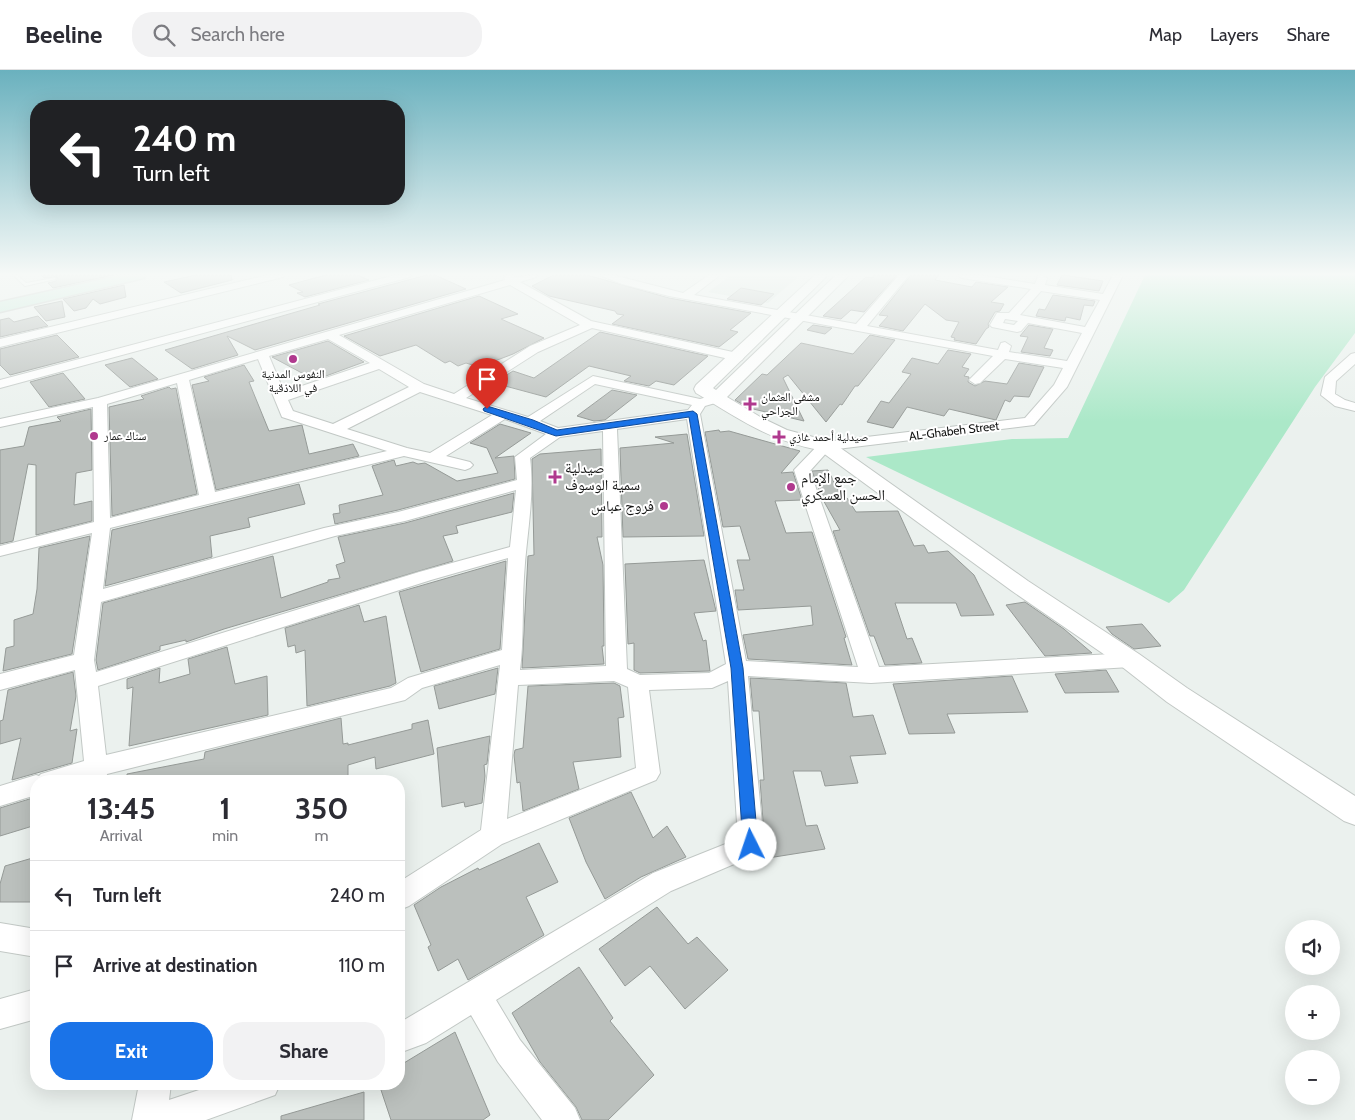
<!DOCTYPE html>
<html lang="en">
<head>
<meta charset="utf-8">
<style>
  body { margin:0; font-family:Cabin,"Noto Naskh Arabic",sans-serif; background:#f2f2f3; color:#2b2b33; height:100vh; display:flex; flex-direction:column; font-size:19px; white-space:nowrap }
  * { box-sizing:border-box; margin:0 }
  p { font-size:16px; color:#7c7c81 }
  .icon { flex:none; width:28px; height:28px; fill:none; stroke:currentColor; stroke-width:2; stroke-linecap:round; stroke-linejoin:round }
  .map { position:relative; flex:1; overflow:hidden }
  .drawer { position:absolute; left:30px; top:705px; width:375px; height:315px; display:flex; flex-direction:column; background:#fff; border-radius:20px; box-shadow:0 5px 20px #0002 }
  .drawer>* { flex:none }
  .banner { position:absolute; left:30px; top:30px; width:375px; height:105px; border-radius:20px; box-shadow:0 5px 20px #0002; background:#202124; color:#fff; overflow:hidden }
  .fabs { position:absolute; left:1285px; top:850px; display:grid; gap:10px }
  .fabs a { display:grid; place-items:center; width:55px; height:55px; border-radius:50%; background:#fff; box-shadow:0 5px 20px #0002; font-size:25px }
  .pin { position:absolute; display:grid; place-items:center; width:42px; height:42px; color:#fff; margin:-51px -21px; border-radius:50% 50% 50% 0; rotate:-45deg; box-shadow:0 0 5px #0007 }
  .pin .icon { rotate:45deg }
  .me { position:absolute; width:55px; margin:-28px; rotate:356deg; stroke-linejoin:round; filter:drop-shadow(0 0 4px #0008) }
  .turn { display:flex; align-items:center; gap:18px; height:105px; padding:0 20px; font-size:22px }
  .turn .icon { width:65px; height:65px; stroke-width:2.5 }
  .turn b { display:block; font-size:35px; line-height:42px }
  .eta { display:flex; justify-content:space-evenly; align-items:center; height:85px; text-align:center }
  .eta b { font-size:30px; font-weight:800; line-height:35px }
  .button { display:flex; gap:10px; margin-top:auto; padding:10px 20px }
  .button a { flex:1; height:58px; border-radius:20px; background:#1a73e8; color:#fff; font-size:20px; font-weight:800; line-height:58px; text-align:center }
  .button a+a { background:#f2f2f3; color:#2b2b33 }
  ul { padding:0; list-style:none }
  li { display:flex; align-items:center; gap:15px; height:70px; padding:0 20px; border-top:1px solid #e1e1e2 }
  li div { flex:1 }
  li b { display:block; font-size:19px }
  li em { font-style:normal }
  header { display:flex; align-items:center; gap:30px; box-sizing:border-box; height:70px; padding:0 25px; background:#fff; border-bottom:1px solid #e1e1e2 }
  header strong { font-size:24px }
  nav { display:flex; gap:28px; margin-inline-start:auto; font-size:18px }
  .search { width:350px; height:45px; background:#f2f2f3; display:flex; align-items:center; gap:12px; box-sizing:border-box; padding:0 18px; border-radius:20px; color:#7c7c81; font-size:19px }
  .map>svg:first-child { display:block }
  .built { fill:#d7e3dd }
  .green { fill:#abe8c8 }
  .building { fill:#bbc0bd; stroke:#959a97 }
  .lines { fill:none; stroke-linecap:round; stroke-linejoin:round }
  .service-casing { stroke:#c2c8c5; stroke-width:2 }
  .minor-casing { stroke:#c2c8c5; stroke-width:2 }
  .tertiary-casing { stroke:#c2c8c5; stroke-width:2 }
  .secondary-casing { stroke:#c2c8c5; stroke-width:3 }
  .service { fill:#fff; fill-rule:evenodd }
  .minor { fill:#fff; fill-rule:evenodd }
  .tertiary { fill:#fff; fill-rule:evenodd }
  .secondary { fill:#c6eada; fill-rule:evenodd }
  .route { fill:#1a73e8; stroke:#114b97 }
  .poi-dot { fill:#b0398e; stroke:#fff; stroke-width:2 }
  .labels { text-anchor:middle; stroke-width:4; stroke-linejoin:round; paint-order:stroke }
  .far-poi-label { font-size:12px; fill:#141514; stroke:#fff; text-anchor:start }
  .far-street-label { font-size:12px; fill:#141514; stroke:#fff }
  .poi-label { font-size:15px; fill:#141514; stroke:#fff; text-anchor:start }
</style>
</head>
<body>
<header>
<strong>Beeline</strong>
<div class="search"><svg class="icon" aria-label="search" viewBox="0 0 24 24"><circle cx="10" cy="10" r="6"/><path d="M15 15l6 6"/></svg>Search here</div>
<nav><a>Map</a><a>Layers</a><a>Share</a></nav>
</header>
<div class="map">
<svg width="1355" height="1050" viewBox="0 0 1355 1050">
  <rect width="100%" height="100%" fill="#ebf1ee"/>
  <path class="built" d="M731 205H800L768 233 708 222Z"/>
  <path class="green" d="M1145 205H1355V263L1315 317 1184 520 1169 533 866 387 1012 369 1068 368Z"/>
  <path class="building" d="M41 205H114L53 218 48 213 56 211 57 207 44 208Z
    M196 205H231L232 210 181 223 164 212Z
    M326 205H357L369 210 305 227 297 223 303 222 289 215Z
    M427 205H435L466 219 255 280 227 266 238 285 192 299 165 280 320 235 318 234Z
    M554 205H587L669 228 751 243 730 260 738 262 719 277 612 254 624 245 617 244 615 241 549 226 532 216Z
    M873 205H897L864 242 851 240 841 249 823 246 866 207 873 208Z
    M911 205H939L935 210 972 217 976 212 1008 217 991 232 1004 234 1000 241 995 242 988 254 989 257 986 259 976 274 954 270 955 268 951 267 959 252 946 250 925 234 903 261 879 256 888 246 879 245Z
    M1062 205H1063L1103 211 1099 221 1057 215Z
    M124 215 126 227 100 234 93 229 86 238 74 241 63 229Z
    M741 218 774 224 761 235 727 229Z
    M1053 225 1095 231 1093 236 1084 235 1080 250 1066 247 1065 251 1036 246 1039 239 1045 240Z
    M479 226 518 244 501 249 544 268 513 284 479 297 466 293 458 296 450 291 445 293 416 275 380 286 344 266Z
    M62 231 65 247 46 251 34 237Z
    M38 246 48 256 0 267V250L9 248 14 252Z
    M813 255 832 258 825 264 807 260Z
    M1029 255 1053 259 1044 278 1053 280 1050 286 1021 282 1028 267 1020 266Z
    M600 262 708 286 674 315 656 311 649 316 624 311 631 306 589 296 546 327 494 313 513 301 534 308Z
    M57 265 79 287 10 305 0 295V279Z
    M870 265 895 270 858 316H855L842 335 840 334 826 352 788 305 783 308 804 351 749 338 735 330 762 304 767 305 801 273 853 284Z
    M328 271 364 292 315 310 272 287Z
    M948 280 971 284 962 297 969 299 964 306 969 307 968 312 975 316 985 311 1007 314 1019 293 1044 297 1029 327 1014 326 1010 332 1005 330 996 350 949 339 944 346 907 337 893 358 867 352 881 331 889 333 911 304 902 302 912 288 938 294Z
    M132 288 137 292 158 309 130 317 105 295Z
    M244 295 254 311 249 312 269 361 302 355 309 384 353 374 359 386 216 420 192 315 209 311 204 307Z
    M63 303 85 329 49 337 30 312Z
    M169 317 171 319 176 318 197 424 112 446 109 337 144 329 141 326Z
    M612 320 637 325 605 350 594 351 577 346Z
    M91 339 92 400 76 403 74 435 92 431V451L36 465V395L28 394 13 471 0 474V380L24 376 29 357 61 351 57 347Z
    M500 354 531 363 495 388 514 386 515 409 398 440 335 454 333 444 340 443 339 435 383 425 372 396 394 390 396 396 413 392 418 394 425 393 457 411 498 403 487 378 470 373Z
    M719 360 720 362 729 361 800 381 781 403 793 402 802 430 775 431 786 463 812 462 846 567 844 568 852 595 748 589 743 565 813 555 811 536 738 540 735 520H744L737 490H750L740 456 723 457 705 362Z
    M687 364 704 466 623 467 620 378 674 373 655 367Z
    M601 379 602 467H597L603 495 604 576H602L604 594 522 598 528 486 534 485 532 389 540 384Z
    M828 400 842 428H847L856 442 898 441 914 476 924 475 928 483 948 481 974 505 994 545 961 546 956 533H895L907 569 912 568 922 593 885 595 874 566H870L833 461 840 460 822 428 812 401Z
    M299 414 305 434 248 448 250 457 210 466 212 487 105 516 112 460Z
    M514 423 512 442 456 456 458 463 443 466 453 491 224 559 186 572V570L160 576V580L98 600 96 590 103 533 273 486 281 528 328 512V510L340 508 336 495 345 492 338 467 405 453Z
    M90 466 72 584 3 601 6 578 14 576V550L33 544 37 519 39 478Z
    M704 490 716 541 694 543 703 571 706 570 710 601 640 603 634 600V573L628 574 625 494Z
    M506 491 500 579 421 602 399 522Z
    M1025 532 1064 559 1092 583 1045 586 1006 535Z
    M359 535 364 552 386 546 396 613 390 616 307 636 305 580 296 583 295 575 288 577 285 558Z
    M1142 554 1161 576 1134 579 1112 564 1106 557Z
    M227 577 235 614 267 606 268 645 129 676 133 617 127 619V609L160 598 159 613 190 604 188 589Z
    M498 598 495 624 439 639 434 616Z
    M1106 600 1119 622 1065 623 1055 604Z
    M73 602 76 626 70 661 77 659 72 693 12 710 21 668 0 674V651L3 650 8 620Z
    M1012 606 1028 642 947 644 955 663 909 664 893 614Z
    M750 608 846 613 853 647 873 645 886 684 850 686 858 713 825 716 821 701H793L806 756 817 755 825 779 768 788 765 778 760 710H764L759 641H753Z
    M614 613 620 616 624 647 618 648 621 687 573 692 579 719 523 741 520 712 517 713 514 685 515 680 523 678 528 616Z
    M341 648 343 674 348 673V675L412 659V654L428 650 434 684 376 699 375 687 348 695V711H127V704L204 689 205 682Z
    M490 666 487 694 484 695 485 706 482 733 465 737 464 732 442 737 437 678Z
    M631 722 653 768 667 756 686 787 641 807 605 829 586 792 569 748Z
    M36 727V755L0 766V738Z
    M539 773 558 812 526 827 544 865 468 910 458 889 438 901 428 877 431 875 414 835 441 817 478 798 479 800Z
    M36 787V832H0V814L5 796Z
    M657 837 688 874 697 867 728 900 685 939 650 896 625 916 599 879Z
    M579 897 613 948 610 951 654 1005 608 1050H582L576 1037 540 992 512 943Z
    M455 962 490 1045 483 1050H391L379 1014H399V996Z
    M364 1022V1050H281V1046Z"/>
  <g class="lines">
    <g class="service-casing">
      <path id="service" d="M13 205H17L26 213 54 208 56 209 25 216Z"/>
    </g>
    <g class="minor-casing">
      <path id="minor" d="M268 205H284L283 207 0 277V269Z
        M395 205H411L410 207 0 318V310Z
        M504 205H514L515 207 537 205 536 207 520 212 591 251 742 284 744 287 742 290 738 291 592 258 538 282 466 328 528 347 593 306 700 329 717 324 722 325 724 328 722 331 705 336 700 344 746 591 858 597 794 400 820 373 825 372 1025 348 1054 315 1063 298 1005 289 980 313 975 314 969 310 993 286 669 226 622 214 599 205H613L683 223 709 205H720L694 225 856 254 899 205H909L867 256 998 280 1001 273 1005 272 1011 276 1009 282 1067 291 1082 263 1028 253 1021 261 1017 262 992 257 990 255 997 243H1009L1031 219 962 208 957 205H979L1035 214 1038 206 1042 205 1047 208 1045 215 1103 224 1113 205H1123L1067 317 1034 355 829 380 810 401 879 597 1130 583 1137 585 1140 590 1137 595 1130 597 871 613 748 606 764 775 760 783 671 821 496 930 520 970 575 1038 580 1050H542L498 992 471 945 426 973 399 983V953L653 803 738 769 728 611 712 618 649 620 660 703 656 710 502 774 409 836 399 840V812L481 760 500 595 422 618 405 630 397 632 107 704 106 711H36V725L0 736V716L36 705 39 706 41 704 84 691 75 600 0 620V604L74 585 92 463 0 486V476L94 452 93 337 0 357V349L98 328 505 210ZM510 215 580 255 530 276 454 324 424 314 339 265ZM1041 221 1100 230 1085 257 1020 245ZM1005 249 1018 251 1014 255 1003 253ZM328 269 370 293 284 322 269 286ZM258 289 282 347 387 381 215 422 189 310ZM379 299 409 317 333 354 293 341 288 330ZM177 313 199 425 110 448 107 334ZM595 314 692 335 688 340 558 358 540 351ZM420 322 492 345 430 383 407 378 347 359ZM505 349 546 364 515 387 517 410 398 442 324 458 103 519 110 458 404 386 465 400 470 398 473 395 470 392 446 386ZM687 349 726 594 709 603 640 605 627 599 617 359ZM603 361 606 596 520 600C524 569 522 538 524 507 526 467 535 428 530 388L560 367ZM516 420 510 477 419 502 96 602 94 590 101 532 335 466 405 451ZM508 488 502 580 408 608 391 618 106 685 98 616 431 510ZM614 611 628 617 636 698 507 749 518 615Z
        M1355 283V294L1336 311 1335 324 1345 330 1355 333V341L1335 336 1321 325 1325 307 1351 284Z
        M0 853 36 859V887L0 881Z
        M36 919V949L0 959V929Z
        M139 1014H171L169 1030 217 1014H280L275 1025 206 1050H132Z"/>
    </g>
    <g class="tertiary-casing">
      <path id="tertiary" d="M815 205H828L713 318 716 320 836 205H849L727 327 762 348 787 360 832 372 1028 511 1139 584 1187 618 1355 726V755L1344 751 1167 632 1121 596 1012 521 819 380C768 370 739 349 696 323L694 319 696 315Z"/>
    </g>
    <g class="secondary-casing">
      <path id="secondary" d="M122 205H146L144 208 0 242V232Z"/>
    </g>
    <use href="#service" class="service"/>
    <use href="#minor" class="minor"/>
    <use href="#tertiary" class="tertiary"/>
    <use href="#secondary" class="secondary"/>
  </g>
  <linearGradient id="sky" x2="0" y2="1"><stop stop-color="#6ab1be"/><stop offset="0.58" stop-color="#f6f9f7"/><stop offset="1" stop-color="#f6f9f7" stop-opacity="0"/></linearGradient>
  <rect width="1355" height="352" fill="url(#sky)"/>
  <path class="route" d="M487 336 533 350 557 360 693 341 697 344 743 598 758 775 756 780 751 782 745 780 743 775 731 598 689 347 556 366 484 341 483 339Z"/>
  <g class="poi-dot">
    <circle cx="293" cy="289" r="5"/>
    <path d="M747.5 326.5h5v5h5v5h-5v5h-5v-5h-5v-5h5z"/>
    <circle cx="94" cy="366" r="5"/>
    <path d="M776.5 359.5h5v5h5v5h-5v5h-5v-5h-5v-5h5z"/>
    <path d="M552.5 399.5h5v5h5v5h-5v5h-5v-5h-5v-5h5z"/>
    <circle cx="791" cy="417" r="5"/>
    <circle cx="664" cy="436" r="5"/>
  </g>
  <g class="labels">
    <g class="far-poi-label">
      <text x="293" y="308" text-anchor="middle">النفوس المدنية<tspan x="293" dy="14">في اللاذقية</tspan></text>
      <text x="761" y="331">مشفى العثمان<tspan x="761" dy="14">الجراحي</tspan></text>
      <text x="104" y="370">سناك عمار</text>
      <text x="789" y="371">صيدلية أحمد غازي</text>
    </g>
    <g class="far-street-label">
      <text transform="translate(954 361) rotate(-7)" y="4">AL-Ghabeh Street</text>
    </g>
    <g class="poi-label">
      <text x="565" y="403">صيدلية<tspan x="565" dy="17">سمية الوسوف</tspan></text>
      <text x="801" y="413">جمع الإمام<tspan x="801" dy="17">الحسن العسكري</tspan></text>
      <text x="654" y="441" text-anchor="end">فروج عباس</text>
    </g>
  </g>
</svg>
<div class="fabs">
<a><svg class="icon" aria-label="sound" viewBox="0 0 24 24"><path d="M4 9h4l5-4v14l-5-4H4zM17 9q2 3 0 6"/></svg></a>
<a>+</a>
<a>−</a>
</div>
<div class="pin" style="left:487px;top:339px;background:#d93025"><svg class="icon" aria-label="arrive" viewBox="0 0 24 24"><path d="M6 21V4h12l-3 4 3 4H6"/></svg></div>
<svg class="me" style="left:751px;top:775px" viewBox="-20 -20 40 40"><circle r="19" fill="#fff"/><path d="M0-13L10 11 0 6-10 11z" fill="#1a73e8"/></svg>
<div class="banner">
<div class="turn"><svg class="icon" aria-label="left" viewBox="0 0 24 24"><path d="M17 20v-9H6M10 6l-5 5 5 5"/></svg><div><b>240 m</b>Turn left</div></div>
</div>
<section class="drawer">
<div class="eta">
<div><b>13:45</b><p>Arrival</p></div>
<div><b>1</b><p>min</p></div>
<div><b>350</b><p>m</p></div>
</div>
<ul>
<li><svg class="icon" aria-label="left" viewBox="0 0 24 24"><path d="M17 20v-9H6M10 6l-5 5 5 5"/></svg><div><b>Turn left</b></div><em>240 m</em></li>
<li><svg class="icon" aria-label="arrive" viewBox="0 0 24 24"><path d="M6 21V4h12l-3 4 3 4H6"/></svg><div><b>Arrive at destination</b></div><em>110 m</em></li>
</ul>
<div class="button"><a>Exit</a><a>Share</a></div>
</section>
</div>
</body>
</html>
